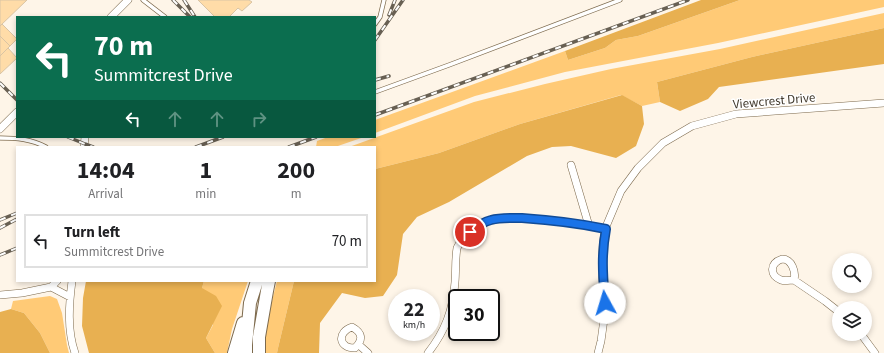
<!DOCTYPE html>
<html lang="en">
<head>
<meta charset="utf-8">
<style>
  body { margin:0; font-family:"Source Sans 3",sans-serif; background:#f6f6f6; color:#202124; height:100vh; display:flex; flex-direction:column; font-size:15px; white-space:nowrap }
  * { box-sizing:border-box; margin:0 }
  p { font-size:13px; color:#757577 }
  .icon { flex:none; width:22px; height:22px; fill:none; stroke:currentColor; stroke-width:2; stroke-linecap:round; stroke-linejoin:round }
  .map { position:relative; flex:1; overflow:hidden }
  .details { position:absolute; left:16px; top:146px; width:360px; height:136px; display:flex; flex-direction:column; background:#fff; border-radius:0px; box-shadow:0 2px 6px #0003 }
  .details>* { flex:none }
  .top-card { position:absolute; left:16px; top:16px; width:360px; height:122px; border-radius:0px; box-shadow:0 2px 6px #0003; background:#0b6e4f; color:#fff; overflow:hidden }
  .fabs { position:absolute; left:832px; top:253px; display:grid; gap:8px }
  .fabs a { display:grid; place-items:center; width:40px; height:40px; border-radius:50%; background:#fff; box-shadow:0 2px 6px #0003; font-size:20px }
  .speed { position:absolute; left:388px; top:289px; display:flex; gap:8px; font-size:20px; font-weight:700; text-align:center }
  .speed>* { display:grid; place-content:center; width:52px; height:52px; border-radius:50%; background:#fff; box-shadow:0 2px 6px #0003; line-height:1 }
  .speed small { font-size:10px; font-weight:400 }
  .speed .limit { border:2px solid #111; border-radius:6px; background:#fff; color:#111 }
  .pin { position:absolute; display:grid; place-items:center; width:34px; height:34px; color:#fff; margin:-17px; border:2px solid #fff; border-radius:50%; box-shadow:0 1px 4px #0007 }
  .me { position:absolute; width:44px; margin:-22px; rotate:354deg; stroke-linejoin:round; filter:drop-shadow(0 0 3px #0008) }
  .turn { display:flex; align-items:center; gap:14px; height:84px; padding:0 12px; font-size:18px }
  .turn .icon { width:52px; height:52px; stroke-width:2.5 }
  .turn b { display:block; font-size:28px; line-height:34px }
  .lanes { display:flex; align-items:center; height:38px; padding:0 12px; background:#0003; justify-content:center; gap:20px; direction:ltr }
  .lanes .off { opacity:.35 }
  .eta { display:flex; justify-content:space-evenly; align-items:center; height:68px; text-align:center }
  .eta b { font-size:24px; font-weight:700; line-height:28px }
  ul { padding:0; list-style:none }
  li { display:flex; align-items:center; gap:12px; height:54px; margin:0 8px 6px; padding:0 4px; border:2px solid #e0e0e0; border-radius:0px }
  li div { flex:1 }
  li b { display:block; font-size:15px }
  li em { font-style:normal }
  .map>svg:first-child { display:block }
  .green { fill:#ffca76 }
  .forest { fill:#e8b051 }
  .building { fill:#ffdca8; stroke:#d9c4a4 }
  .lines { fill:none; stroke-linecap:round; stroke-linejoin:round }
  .service-casing { stroke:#7d6a4d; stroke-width:5 }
  .minor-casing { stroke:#7d6a4d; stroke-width:8 }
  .motorway-casing { stroke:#7d6a4d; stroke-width:14 }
  .service { stroke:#fff; stroke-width:3.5 }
  .minor { stroke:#fff; stroke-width:7 }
  .motorway { stroke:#fff; stroke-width:12 }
  .rail-casing { stroke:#686053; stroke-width:3.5 }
  .rail { stroke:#fff; stroke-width:2; stroke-dasharray:6; stroke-linecap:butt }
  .route-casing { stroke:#114b97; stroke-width:10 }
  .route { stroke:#1a73e8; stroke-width:7 }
  .labels { text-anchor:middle; stroke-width:3; stroke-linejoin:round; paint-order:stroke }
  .street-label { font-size:13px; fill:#41392c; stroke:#fff }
</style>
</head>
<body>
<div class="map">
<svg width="884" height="353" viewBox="0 0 884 353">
  <rect width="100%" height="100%" fill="#fef5e8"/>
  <path class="green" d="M740 0H884V7L718 43 565 72 475 96 375 133V120L565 51 568 60 605 48 616 40 638 36Z
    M884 13V28L752 57 657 82 660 102 642 106 621 95 520 124 439 153 375 169V147H349L474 102 545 84 611 69 720 49Z
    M328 137H364L335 147H316L317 141Z
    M204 281H248L232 329 227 353H215L206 338 213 325 202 288Z
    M277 281H294L278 348 277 353H265C265 329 271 304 277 281Z
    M50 296 57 299 62 313 67 345 69 353H50L40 333 24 313 11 309 13 301Z"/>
  <path class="forest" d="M701 0H740L638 36 616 40 605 48 568 60 565 51Z
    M884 28V64L719 87 708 99 680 111 660 102 657 82 752 57Z
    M622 95 642 106 644 124 636 146 616 158 571 146 552 147 527 156 449 202 417 217 403 234 397 275 383 296 365 298 342 293 320 323 319 353H277L278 348 294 281H375V169L439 153 520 124Z
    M86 281H204L202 288 216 296 222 306 206 338 215 353H89L82 326 83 298Z
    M11 309 24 313 40 333 50 353H0V312Z"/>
  <path class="building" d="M0 0H27L0 26Z
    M198 0H249L252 2 242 11 238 8 229 17H215Z
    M2 24 17 39 10 46 0 36V26Z
    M0 36 10 46 0 56Z
    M8 48 17 58 0 74V56Z"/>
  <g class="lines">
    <g class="service-casing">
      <path id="service" d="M143 0 165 17
        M375 24 380 17 384 0
        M375 92 449 65 620 0
        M0 138C17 138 31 139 46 147"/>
    </g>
    <g class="minor-casing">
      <path id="minor" d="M111 17 128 0
        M0 129 17 112
        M84 147 85 137
        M571 165 589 226
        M782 259C792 259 796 272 794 280 790 280 785 281 781 280 769 275 770 263 782 259Z
        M794 280 825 301 839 312
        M72 281C69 304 67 330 75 353
        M51 287 70 297
        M0 295 22 293 51 287 57 281
        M352 327C363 333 363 340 355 348 338 348 337 332 352 327Z
        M861 334 875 353
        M359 345 368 353
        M428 353C445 331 453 311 455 282 456 271 455 260 457 248 463 235 477 223 492 220 502 217 513 218 523 218 551 220 578 223 605 229
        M598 353 601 341 604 319 605 303 602 273V260L603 244 605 229 621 191 638 168 663 143 692 126 736 114 884 103"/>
    </g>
    <g class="motorway-casing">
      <path id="motorway" d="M234 353 243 323
        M246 353V345L250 303 257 281
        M259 353V337L267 291 269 281"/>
    </g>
    <use href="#service" class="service"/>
    <use href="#minor" class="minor"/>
    <use href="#motorway" class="motorway"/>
    <g class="rail-casing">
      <path id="rail" d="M173 0 190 17
        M184 0 195 17
        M389 15 395 0
        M375 40 403 0
        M375 80 389 76
        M0 83 17 100
        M375 115 688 0
        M68 137 85 144 93 147
        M196 147 223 137
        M289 147 316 137
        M0 220 17 213
        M0 228 17 219
        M0 255 17 248"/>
    </g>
    <use href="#rail" class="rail"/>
  </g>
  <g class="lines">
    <g class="route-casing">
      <path id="route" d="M470 232C476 227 483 222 491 220 501 217 512 218 522 218 551 220 578 223 606 229 601 256 603 276 605 303"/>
    </g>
    <use href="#route" class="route"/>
  </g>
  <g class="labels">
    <g class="street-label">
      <text transform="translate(774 100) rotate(-5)" y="5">Viewcrest Drive</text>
    </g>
  </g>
</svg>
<div class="fabs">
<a><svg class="icon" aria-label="search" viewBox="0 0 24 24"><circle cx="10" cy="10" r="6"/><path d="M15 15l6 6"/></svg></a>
<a><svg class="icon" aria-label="layers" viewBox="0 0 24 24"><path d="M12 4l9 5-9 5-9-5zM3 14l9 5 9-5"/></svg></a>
</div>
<div class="speed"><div>22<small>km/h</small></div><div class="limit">30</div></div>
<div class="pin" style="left:470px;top:232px;background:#d93025"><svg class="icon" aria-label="arrive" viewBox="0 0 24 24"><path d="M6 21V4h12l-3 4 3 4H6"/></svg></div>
<svg class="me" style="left:605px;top:303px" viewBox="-20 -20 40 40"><circle r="19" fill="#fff"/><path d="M0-13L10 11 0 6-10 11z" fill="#1a73e8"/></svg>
<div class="top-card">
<div class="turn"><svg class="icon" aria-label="left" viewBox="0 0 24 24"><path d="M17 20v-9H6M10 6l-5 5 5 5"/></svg><div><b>70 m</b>Summitcrest Drive</div></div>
<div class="lanes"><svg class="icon" aria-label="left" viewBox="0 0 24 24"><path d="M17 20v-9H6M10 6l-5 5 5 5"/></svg><svg class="icon off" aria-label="ahead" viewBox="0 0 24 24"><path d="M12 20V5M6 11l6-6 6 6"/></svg><svg class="icon off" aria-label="ahead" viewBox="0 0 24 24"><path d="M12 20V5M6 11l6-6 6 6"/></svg><svg class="icon off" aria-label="right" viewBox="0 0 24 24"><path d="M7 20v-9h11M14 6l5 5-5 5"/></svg></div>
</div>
<section class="details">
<div class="eta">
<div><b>14:04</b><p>Arrival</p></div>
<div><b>1</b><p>min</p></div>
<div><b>200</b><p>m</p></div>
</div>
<ul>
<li><svg class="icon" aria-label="left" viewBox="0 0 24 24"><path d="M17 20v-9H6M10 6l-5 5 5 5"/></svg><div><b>Turn left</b><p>Summitcrest Drive</p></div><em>70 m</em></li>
</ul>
</section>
</div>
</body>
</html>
